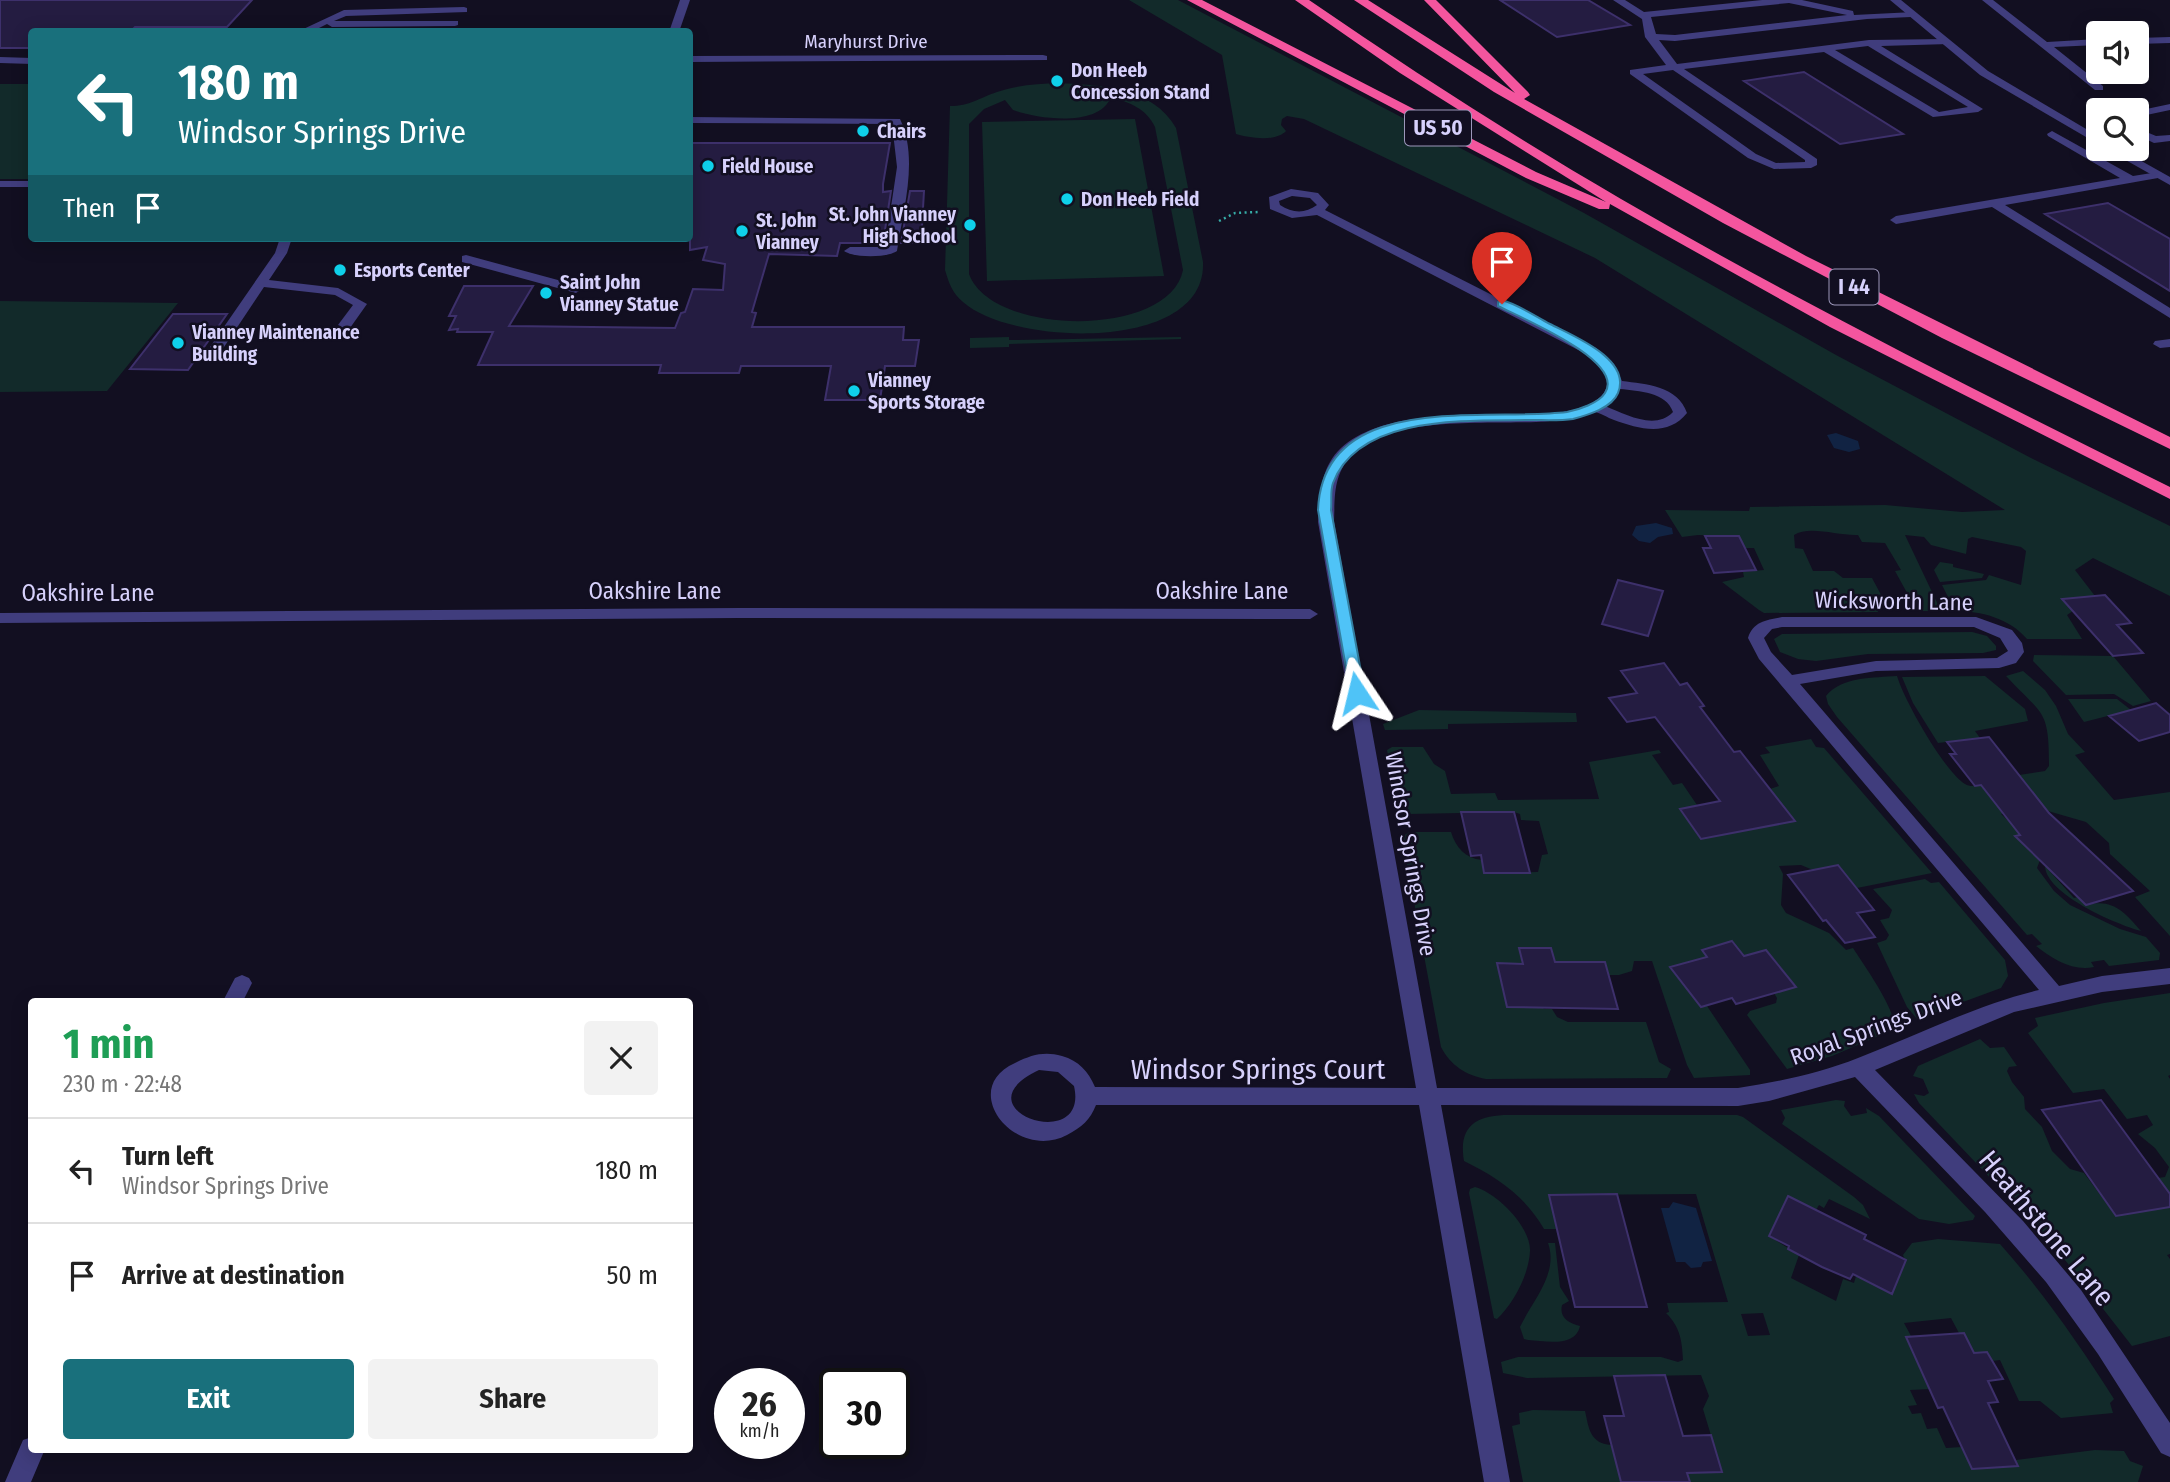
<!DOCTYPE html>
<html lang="en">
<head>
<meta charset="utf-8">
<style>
  body { margin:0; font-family:"Fira Sans Condensed",sans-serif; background:#f2f2f2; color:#222; height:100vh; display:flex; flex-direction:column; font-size:26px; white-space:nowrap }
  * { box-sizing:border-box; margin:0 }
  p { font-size:23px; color:#767676 }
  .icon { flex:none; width:38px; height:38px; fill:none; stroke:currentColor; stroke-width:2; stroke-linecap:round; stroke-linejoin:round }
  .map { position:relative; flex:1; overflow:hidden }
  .side { position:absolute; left:28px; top:998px; width:665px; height:455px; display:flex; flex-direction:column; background:#fff; border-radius:7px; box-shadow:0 4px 18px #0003 }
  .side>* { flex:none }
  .hud { position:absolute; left:28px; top:28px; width:665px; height:214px; border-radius:7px; box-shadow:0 4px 18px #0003; background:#19707c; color:#fff; overflow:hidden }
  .controls { position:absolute; left:2086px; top:21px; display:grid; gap:14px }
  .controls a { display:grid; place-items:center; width:63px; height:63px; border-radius:7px; background:#fff; box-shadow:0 4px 18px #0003; font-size:35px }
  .speed { position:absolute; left:714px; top:1368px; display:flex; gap:14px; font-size:35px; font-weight:700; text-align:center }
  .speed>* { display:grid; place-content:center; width:91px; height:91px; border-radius:50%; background:#fff; box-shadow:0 4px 18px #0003; line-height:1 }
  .speed small { font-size:18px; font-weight:400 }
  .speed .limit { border:4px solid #111; border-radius:10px; background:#fff; color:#111 }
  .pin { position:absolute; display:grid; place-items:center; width:60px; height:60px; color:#fff; margin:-72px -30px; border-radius:50% 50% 50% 0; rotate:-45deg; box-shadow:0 0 7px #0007 }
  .pin .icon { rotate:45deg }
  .me { position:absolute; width:77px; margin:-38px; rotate:350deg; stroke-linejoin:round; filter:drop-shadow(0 0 5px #0008) }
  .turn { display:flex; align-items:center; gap:24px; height:147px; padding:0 35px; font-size:32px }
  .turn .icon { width:91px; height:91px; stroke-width:2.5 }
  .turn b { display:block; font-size:49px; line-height:60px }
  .then { display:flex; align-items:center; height:66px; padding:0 35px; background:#0003; gap:14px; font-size:26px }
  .round { display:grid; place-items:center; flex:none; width:74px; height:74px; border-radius:7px; background:#f2f2f2 }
  .summary { display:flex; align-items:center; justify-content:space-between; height:119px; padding:0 35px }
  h1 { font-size:42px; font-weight:700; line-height:52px; color:#1e9e55 }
  .cta { display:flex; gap:14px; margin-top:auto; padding:14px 35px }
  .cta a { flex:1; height:80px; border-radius:7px; background:#19707c; color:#fff; font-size:28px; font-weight:700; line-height:80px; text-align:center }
  .cta a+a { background:#f2f2f2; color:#222 }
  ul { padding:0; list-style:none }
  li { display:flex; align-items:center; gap:21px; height:105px; padding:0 35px; border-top:2px solid #e0e0e0 }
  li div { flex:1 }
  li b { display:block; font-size:26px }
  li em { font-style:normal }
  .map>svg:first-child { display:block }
  .green { fill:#122a2a; fill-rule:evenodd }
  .water { fill:#112343 }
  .building { fill:#241c41; stroke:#3d306b; stroke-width:2 }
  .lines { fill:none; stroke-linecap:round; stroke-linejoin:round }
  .path { stroke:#36aca7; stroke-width:2.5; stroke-dasharray:2 3.5; stroke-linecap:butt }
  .lane { fill:#403d7d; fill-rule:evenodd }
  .street { fill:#403d7d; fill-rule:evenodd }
  .highway { fill:#f4559e; fill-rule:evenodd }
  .route { fill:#4fc3f7; stroke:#337fa1; stroke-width:2 }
  .poi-dot { fill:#0fd0ea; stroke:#120f21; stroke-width:2.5 }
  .labels { text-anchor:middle; stroke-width:5; stroke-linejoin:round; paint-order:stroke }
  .far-street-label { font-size:19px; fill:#d7d1fc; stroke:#120f21 }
  .far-poi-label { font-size:19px; font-weight:bold; fill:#d7d1fc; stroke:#120f21; text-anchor:start }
  .shield { fill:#120f21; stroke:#9c97ba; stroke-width:2 }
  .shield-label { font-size:21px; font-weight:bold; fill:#d7d1fc }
  .street-label { font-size:23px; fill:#d7d1fc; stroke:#120f21 }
  .near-street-label { font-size:28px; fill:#d7d1fc; stroke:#120f21 }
</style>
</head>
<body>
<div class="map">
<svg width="2170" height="1482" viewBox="0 0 2170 1482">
  <rect width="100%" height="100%" fill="#120f21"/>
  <path class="green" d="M1129 0H1178L1584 213 1836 355 2031 458 2170 526V596L2093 558 2075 570 2095 596 2067 615 2082 639H2027C2009 618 1981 611 1955 611L1942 585 1986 580 1989 575 2021 585 2026 551 2021 547 1972 537 1968 539 1966 554 1931 545 1924 537 1905 535 1941 611H1917L1895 571 1901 570 1885 543 1862 542 1858 535C1839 536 1809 525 1794 535L1795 548 1803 549 1813 571H1834L1843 578H1872L1886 604 1878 606V612L1764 613 1759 610 1722 582 1744 577 1743 572 1764 570 1754 548H1745L1739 536 1698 535 1682 537 1665 510 1749 511 1750 507 1885 505 1962 512 2005 510 1595 258 1304 119 1287 116 1282 119 1281 125 1286 131C1276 142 1249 138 1236 134L1222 55Z
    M1058 83C1100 85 1153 87 1176 128L1203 262C1207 353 1012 346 963 302 952 293 949 283 945 270L950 106C970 106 979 98 997 92 1017 85 1038 84 1058 83ZM1111 97C1130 103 1146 108 1155 127L1183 270C1170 338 992 337 969 274V124L984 109 1005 100 1013 110C1037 119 1099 128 1111 97Z
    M0 84H31V179H0Z
    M1135 119 1164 276 987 281 982 122Z
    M0 301 178 303 107 391 0 392Z
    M1009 337V340L1181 337V339L1009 344V347L970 348V338Z
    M1940 562 1953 564V567L1984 574 1982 578 1940 582 1934 570Z
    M1972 632 1987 636 1996 646V650L1983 653 1868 654 1816 661 1798 659 1780 652 1774 639 1782 634Z
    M2034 655 2113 656 2151 701 2133 706 2114 694 2066 695 2033 661Z
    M2023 671 2045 690 2056 706 2068 734 2085 752 2075 755 2114 800 2170 792V936L2135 897 2150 891 2110 854 2109 843 2086 822 2041 809 2001 814 2022 834 2015 837 2040 860 2037 868 2054 891 2070 905 2120 929 2146 937 2160 953 2159 960 2109 966 2104 960 2091 962 2094 967C2074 972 2052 959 2036 946L2042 944 2032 934 2027 935 1837 717 1828 704 1826 696C1842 676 1874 678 1897 676 1904 700 1944 771 1965 784 1970 787 1975 786 1981 785L1992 800 2033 794 2019 775 2045 771 2049 766C2049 708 2043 716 2006 676Z
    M1985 676 2025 709 2028 721 1975 731 1980 738 1938 743 1913 703 1902 677Z
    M2117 699 2131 710 2084 722 2068 699Z
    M1419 710 1576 713 1577 722 1448 724V729L1385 730 1383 724Z
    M1811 739 1816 747 1824 748 1932 873 1857 888 1838 865 1813 870 1801 865 1779 866 1783 874 1781 905 1786 913 1829 933 1846 950 1853 948C1864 965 1896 1010 1895 1029L1832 1056 1787 1069 1747 1015 1750 1011 1776 1003 1777 998 1774 993 1796 986 1766 950 1744 956 1731 942 1702 950 1714 965 1710 966 1703 958 1671 967 1701 1007 1707 1006 1750 1070V1075L1694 1078 1687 1065 1652 961H1634L1632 971 1619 975H1609L1605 962H1554L1519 948 1522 963H1497L1544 1009H1552L1557 1017 1568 1022H1646L1659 1062 1671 1069 1667 1078 1486 1079C1466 1075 1451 1066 1441 1047L1402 837 1409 832H1451C1456 848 1465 858 1482 860L1485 873 1538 872 1542 855 1548 854 1539 821 1521 820 1520 814 1514 812 1408 814 1398 809 1387 750 1392 747H1423L1434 764 1445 771 1451 794 1495 793 1498 800 1599 799 1589 762 1659 750 1661 753 1652 755 1673 785 1682 783 1697 805 1680 809 1701 839 1794 821 1770 789 1779 786 1760 755 1770 753 1765 747Z
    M2045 866 2074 898 2078 897 2087 905C2112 898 2125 912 2141 931 2115 924 2046 894 2045 866Z
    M1925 879 1931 883 1939 882 2005 960 2008 976 2001 988 1917 1019 1907 1007 1877 943 1886 940 1889 935 1880 920 1889 918 1892 910 1873 889Z
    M2170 993V1075L2168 1076 2170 1079V1194L2158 1178 2165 1177 2169 1167 2155 1148 2138 1134 2153 1125 2147 1115 2127 1119 2104 1089 2073 1093 2028 1033 2038 1026 2035 1018 2104 1003Z
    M1980 1039 1990 1048 2004 1047 2017 1066 2009 1067 2007 1071 2012 1082 2024 1097 2025 1109 2042 1127 2052 1151 2070 1169 2084 1173 2116 1216 2170 1207V1254L2167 1255 2170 1259V1336L2132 1346 2051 1242 1919 1103 1914 1094 1924 1096 1929 1093 1923 1079 1913 1076 1918 1066Z
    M1836 1100 1845 1101 1844 1106 1851 1116 1867 1113 1866 1108 1879 1116 1975 1216 1973 1220 1949 1224 1919 1219 1782 1124 1785 1118 1781 1110Z
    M1509 1115H1737L1743 1117 1854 1197 1863 1205 1870 1219 1829 1199 1824 1208 1819 1205 1816 1210 1788 1196 1769 1236 1799 1255 1791 1278 1836 1301 1843 1279 1854 1283 1856 1276 1892 1294 1905 1260 1903 1255 1912 1243 1938 1239 2000 1244C2043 1292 2079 1344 2114 1399L2110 1403 2113 1413 2061 1418 2040 1401H2019L2000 1360 1992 1361 1987 1352 1974 1353 1964 1333H1959L1951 1318 1904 1323 1911 1336 1907 1338 1930 1389 1910 1390 1917 1405 1908 1406 1912 1414 1921 1413 1927 1429 1937 1428 1946 1448 1962 1447 1972 1469 2018 1466 2016 1460 2095 1450 2124 1451 2130 1461 2143 1466 2138 1482H1690L1687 1473 1722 1472 1703 1409 1709 1396 1701 1375 1527 1378 1503 1373 1501 1362 1518 1357H1661L1678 1362 1683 1360C1682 1340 1680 1327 1666 1313L1669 1312 1667 1303 1728 1302 1696 1194 1550 1195 1557 1229H1544C1526 1197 1497 1177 1464 1161 1458 1126 1476 1115 1509 1115ZM1763 1313 1770 1335 1748 1336 1741 1314Z
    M1475 1187C1497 1193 1531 1227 1530 1251 1529 1274 1514 1303 1497 1319L1494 1318 1469 1193 1470 1189Z
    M1548 1243H1555L1560 1287 1569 1301 1562 1305C1559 1318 1569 1323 1580 1326 1575 1348 1545 1341 1528 1340L1524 1339 1520 1327C1532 1301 1559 1274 1548 1243Z
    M1533 1410 1585 1411C1589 1429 1590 1443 1611 1445L1621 1482H1523L1512 1426 1520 1424 1519 1413Z"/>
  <path class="water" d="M1836 433 1858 441 1860 449 1849 452 1834 448 1827 435Z
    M1656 523 1672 528 1673 534 1658 537 1650 543 1639 541 1632 535 1636 526Z
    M1673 1202 1696 1208 1712 1261 1703 1262 1701 1267 1691 1268 1685 1262H1676L1661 1208H1669Z"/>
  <path class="building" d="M0 0H252L227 27H135L130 32H32V48H0Z
    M1500 0H1588L1630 25 1557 37Z
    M1804 72 1903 134 1840 144 1744 81Z
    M690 143H890L883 184V192L891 191 883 243H840L837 256 769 254 752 312 756 313 752 327H904L903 340H919L915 366H885L880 400H825L831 366H741L739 373H659L661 365H478L493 332H457L458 329 449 330 456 316H449L464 286H533L509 326 675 328 681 313 685 312 693 289 723 290 725 264 703 260 707 247 690 250Z
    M910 191H924L921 243H901Z
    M2108 203 2170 239V291L2045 214Z
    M173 314H227L188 370 130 369Z
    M1705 536H1739L1756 570 1714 573 1703 548H1711Z
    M1618 580 1663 591 1648 636 1602 624Z
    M2105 595 2131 623 2117 625 2143 653 2113 656 2062 599Z
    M1664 663 1680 685 1687 683 1704 706 1700 707 1734 752 1740 751 1795 821 1701 839 1680 809 1720 801 1655 717 1627 722 1609 698 1637 693 1621 671Z
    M2156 703 2170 715V732L2139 741 2109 716Z
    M1989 737 2049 813 2133 891 2086 905 2015 836 2020 835 1981 785 1975 786 1950 754H1956L1947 742Z
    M1461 812H1514L1530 873H1484L1481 855 1471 856Z
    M1838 865 1874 910 1857 913 1875 937 1845 943 1826 920 1823 921 1788 875Z
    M1732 941 1744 956 1766 950 1796 987 1736 1004 1732 998 1701 1007 1670 967 1707 957 1702 950Z
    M1519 948H1551L1555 962H1605L1618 1009 1507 1007 1497 963 1523 964Z
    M2101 1100 2170 1194V1207L2116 1216 2042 1110Z
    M1617 1194 1647 1307H1575L1549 1195Z
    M1788 1196 1866 1235 1864 1239 1906 1260 1892 1294 1853 1274 1850 1279 1822 1267 1788 1249 1789 1246 1769 1236Z
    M1964 1333 1974 1353 1987 1352 2003 1379 1988 1381 1998 1402 1988 1403 2018 1466 1972 1469 1943 1407 1938 1408 1906 1337Z
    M1665 1375 1683 1436 1711 1435 1722 1472 1687 1473 1690 1482H1621L1604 1416H1624L1614 1376Z"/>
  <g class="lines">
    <path class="path" d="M1219 221 1235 213 1259 212"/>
    <path class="lane" d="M1613 0H1625L1644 12 1762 0H1802L1853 11 1854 15 1914 12 1916 14 1911 17 1867 19 1675 41 1659 40 1677 64 1869 40 1945 39 1949 40V44L1881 46 1983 109 1978 112 1933 117 1824 52 1684 69 1817 159V165L1811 168 1774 169 1748 158 1630 74V70L1666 65 1645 37 1642 19ZM1789 3 1847 15 1675 35 1656 34 1651 17ZM1868 46 1968 107 1939 112 1835 50ZM1673 70 1805 160V162L1776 163 1756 154 1643 74Z
      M1982 0H1993L2047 42 2098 39V45L2054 47 2103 86V90H2095Z
      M464 7 467 8V12L346 16 334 21H458V25L455 26 332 27 327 24 311 32H297L344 10Z
      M2170 37V43L2137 44V38Z
      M2170 104V110L2137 117V111Z
      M690 117 900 119C919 158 903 210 897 251 887 258 854 258 844 251L850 247H885L897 167 892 124 690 123Z
      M2137 128 2156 136 2170 135V141L2154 143 2137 135Z
      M2052 131 2133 176 2158 172 2164 175 2158 178 2005 205 2170 308V318L1992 207 1896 224 1890 220 1896 216 2120 178 2048 136 2047 134Z
      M0 181H32V187H0Z
      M280 238H292L287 253 269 280 338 288 367 304 350 328 345 329 338 325 353 305 335 295 264 287 222 350H212L210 347 275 253Z
      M466 255 580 286 582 289 576 293 462 262V256Z
      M2170 339V347L2160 348 2153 344 2155 341Z"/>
    <path class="street" d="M680 0H690L679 32H669Z
      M1890 0H1901L1988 71 2098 136V144L1980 75Z
      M1043 55 1047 56V60L690 62V56Z
      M0 57 32 58V64L0 63Z
      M2106 149H2120L2170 177V185Z
      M1291 189 1318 193 1329 205 1325 210 1596 348 1614 364 1622 381C1646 384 1678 386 1687 413 1668 437 1639 429 1614 420 1608 418 1599 412 1594 412 1587 413 1579 417 1573 418 1561 421 1548 421 1536 422 1489 424 1381 416 1350 456 1333 478 1335 496 1334 522L1437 1088H1738C1778 1082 1820 1073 1858 1058 1918 1035 1976 1005 2039 990L1759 659 1748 638C1753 621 1767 620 1782 617H1976L2012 630 2022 643 2024 652 2016 663 1999 668 1876 671 1800 684 2059 986 2102 976 2170 968V984L2102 992 2014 1012 1875 1070 2023 1221 2081 1290 2170 1423V1457L2161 1453 2098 1354 2046 1282 1985 1212 1855 1077 1769 1101 1738 1106 1441 1105 1510 1482H1484L1419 1105H1096C1090 1120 1082 1127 1067 1135 1015 1162 957 1089 1015 1063 1031 1055 1044 1051 1062 1056 1079 1061 1088 1071 1095 1087L1416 1088 1318 522C1320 495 1320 468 1341 448 1359 431 1390 422 1414 419 1464 412 1527 421 1573 410 1612 400 1619 378 1586 354L1317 215 1292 218 1270 209 1269 197ZM1292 196 1310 198 1317 205C1305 214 1292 213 1280 205L1279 201ZM1620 389C1639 391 1666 392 1673 412 1655 431 1625 414 1605 406ZM1782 627H1974L2000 638 2008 651 1997 658 1876 661 1792 675 1771 652 1764 638 1772 629ZM1039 1070 1058 1072 1074 1086C1090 1156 955 1109 1039 1070Z
      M738 608 1310 609 1318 614 1310 619 738 618 0 623V613Z
      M242 975 249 978 252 983 243 1001H223L235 978Z
      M32 1437V1449H45L31 1482H5L23 1440Z"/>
    <path class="highway" d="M1187 0H1202L1536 172 1606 202 1400 73 1295 0H1309C1411 70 1514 137 1621 199 1800 303 1985 395 2170 487V499L1830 327 1610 204 1609 209H1599L1526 178Z
      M1354 0H1368L1515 93 1424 0H1436L1528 92 1530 95 1524 99 1806 256 2170 437V449L1942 338 1723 223 1494 92Z"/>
  </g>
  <path class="route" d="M1502 300C1519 305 1535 316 1550 324 1573 336 1632 359 1618 393 1612 408 1588 415 1573 419 1559 421 1544 420 1530 420 1470 421 1359 414 1333 483 1330 491 1332 501 1331 510L1365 693 1362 696H1351L1318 510C1323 389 1488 422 1567 412 1578 410 1599 403 1605 393 1626 361 1521 318 1498 306V302Z"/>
  <g class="poi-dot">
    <circle cx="1057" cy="81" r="7"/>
    <circle cx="863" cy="131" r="7"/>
    <circle cx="708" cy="166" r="7"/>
    <circle cx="1067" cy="199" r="7"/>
    <circle cx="970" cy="225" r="7"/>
    <circle cx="742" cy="231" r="7"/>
    <circle cx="340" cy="270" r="7"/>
    <circle cx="546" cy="293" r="7"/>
    <circle cx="178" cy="343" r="7"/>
    <circle cx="854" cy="391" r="7"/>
  </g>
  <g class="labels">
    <g class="far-street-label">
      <text x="866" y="48">Maryhurst Drive</text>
    </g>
    <g class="far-poi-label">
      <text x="1071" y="77">Don Heeb<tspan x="1071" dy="22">Concession Stand</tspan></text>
      <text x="877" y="138">Chairs</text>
      <text x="722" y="173">Field House</text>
      <text x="1081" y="206">Don Heeb Field</text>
      <text x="956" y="221" text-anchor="end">St. John Vianney<tspan x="956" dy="22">High School</tspan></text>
      <text x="756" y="227">St. John<tspan x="756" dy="22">Vianney</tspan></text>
      <text x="354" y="277">Esports Center</text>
      <text x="560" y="289">Saint John<tspan x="560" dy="22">Vianney Statue</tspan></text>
      <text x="192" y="339">Vianney Maintenance<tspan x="192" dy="22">Building</tspan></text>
      <text x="868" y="387">Vianney<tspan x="868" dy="22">Sports Storage</tspan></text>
    </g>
    <g class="shield">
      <rect x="1405" y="110.5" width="66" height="35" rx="5"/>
      <rect x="1829.5" y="269.5" width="49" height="35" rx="5"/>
    </g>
    <g class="shield-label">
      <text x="1438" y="135">US 50</text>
      <text x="1854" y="294">I 44</text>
    </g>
    <g class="street-label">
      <text x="655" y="599">Oakshire Lane</text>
      <text x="1222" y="599">Oakshire Lane</text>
      <text x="88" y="601">Oakshire Lane</text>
      <text transform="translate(1894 601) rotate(1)" y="8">Wicksworth Lane</text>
      <text transform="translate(1411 854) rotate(80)" y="8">Windsor Springs Drive</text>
      <text transform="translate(1876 1027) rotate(-20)" y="8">Royal Springs Drive</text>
    </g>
    <g class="near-street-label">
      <text x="1258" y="1079">Windsor Springs Court</text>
      <text transform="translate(2047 1228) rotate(50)" y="10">Heathstone Lane</text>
    </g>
  </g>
</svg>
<div class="controls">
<a><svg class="icon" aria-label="sound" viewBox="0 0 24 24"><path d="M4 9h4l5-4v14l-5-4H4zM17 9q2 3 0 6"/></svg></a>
<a><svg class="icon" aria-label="search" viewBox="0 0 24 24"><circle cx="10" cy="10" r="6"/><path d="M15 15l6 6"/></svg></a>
</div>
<div class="speed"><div>26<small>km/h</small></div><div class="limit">30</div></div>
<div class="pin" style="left:1502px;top:304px;background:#d93025"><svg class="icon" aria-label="arrive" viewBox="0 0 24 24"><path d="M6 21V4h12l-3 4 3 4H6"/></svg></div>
<svg class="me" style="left:1357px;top:693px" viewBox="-20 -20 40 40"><path d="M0-17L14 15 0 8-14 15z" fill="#4fc3f7" stroke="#fff" stroke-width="4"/></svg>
<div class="hud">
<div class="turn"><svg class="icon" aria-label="left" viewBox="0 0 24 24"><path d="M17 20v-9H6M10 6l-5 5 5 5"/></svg><div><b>180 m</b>Windsor Springs Drive</div></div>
<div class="then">Then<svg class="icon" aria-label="arrive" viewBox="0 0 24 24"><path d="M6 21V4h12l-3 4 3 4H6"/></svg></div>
</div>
<section class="side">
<div class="summary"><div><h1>1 min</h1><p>230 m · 22:48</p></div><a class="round"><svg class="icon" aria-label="close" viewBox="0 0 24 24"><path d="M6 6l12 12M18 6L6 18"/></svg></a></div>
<ul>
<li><svg class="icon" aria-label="left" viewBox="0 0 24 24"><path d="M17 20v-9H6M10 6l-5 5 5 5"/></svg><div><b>Turn left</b><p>Windsor Springs Drive</p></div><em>180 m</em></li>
<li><svg class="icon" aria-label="arrive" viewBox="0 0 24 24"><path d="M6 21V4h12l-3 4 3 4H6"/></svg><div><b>Arrive at destination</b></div><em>50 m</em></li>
</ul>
<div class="cta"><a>Exit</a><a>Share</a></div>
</section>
</div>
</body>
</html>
